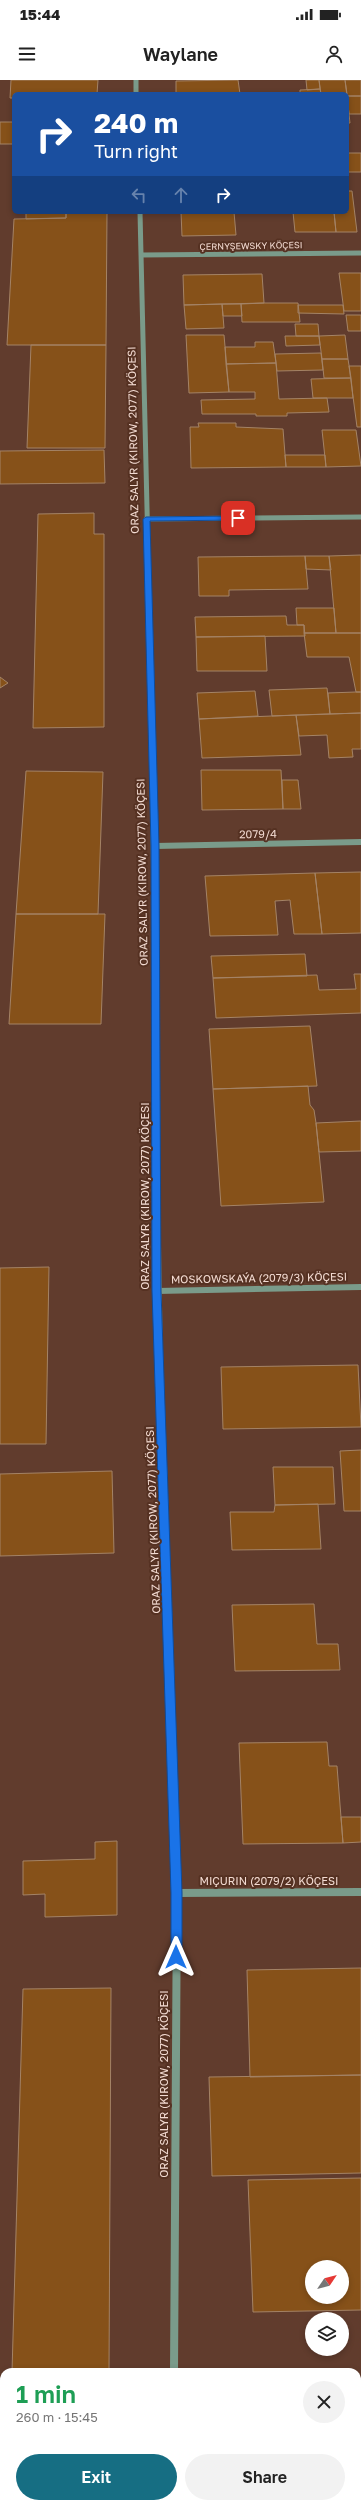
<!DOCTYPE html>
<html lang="en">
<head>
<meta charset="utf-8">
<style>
  body { margin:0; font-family:"Golos Text",sans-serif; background:#f2f2f2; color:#222; height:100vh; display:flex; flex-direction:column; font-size:15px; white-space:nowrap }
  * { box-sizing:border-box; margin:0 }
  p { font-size:13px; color:#767676 }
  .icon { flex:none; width:22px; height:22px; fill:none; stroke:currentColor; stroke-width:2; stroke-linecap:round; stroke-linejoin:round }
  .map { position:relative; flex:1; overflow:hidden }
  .drawer { position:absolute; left:0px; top:2288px; width:361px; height:140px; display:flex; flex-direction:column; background:#fff; border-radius:12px 12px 0 0; box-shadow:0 2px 6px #0003 }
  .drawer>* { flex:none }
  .top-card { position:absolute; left:12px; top:12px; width:337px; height:122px; border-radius:6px; box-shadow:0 2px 6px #0003; background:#1a4fa0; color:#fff; overflow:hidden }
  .needle { width:26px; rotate:55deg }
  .fabs { position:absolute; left:305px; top:2180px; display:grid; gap:8px }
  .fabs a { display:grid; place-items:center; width:44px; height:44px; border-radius:50%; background:#fff; box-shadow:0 2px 6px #0003; font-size:20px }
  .pin { position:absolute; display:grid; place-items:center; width:34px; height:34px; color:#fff; margin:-17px; border-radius:8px; box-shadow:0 2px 6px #0006 }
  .me { position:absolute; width:44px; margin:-22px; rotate:0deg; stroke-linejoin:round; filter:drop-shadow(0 0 3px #0008) }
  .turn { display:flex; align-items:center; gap:14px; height:84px; padding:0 16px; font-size:18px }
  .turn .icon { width:52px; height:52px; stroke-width:2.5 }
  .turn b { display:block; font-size:28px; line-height:34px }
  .lanes { display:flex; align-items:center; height:38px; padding:0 16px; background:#0003; justify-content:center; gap:20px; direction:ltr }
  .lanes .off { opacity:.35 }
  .round { display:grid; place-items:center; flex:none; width:42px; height:42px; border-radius:21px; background:#f2f2f2 }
  .headline { display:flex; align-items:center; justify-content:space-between; height:68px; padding:0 16px }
  h1 { font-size:24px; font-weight:600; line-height:30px; color:#1e9e55 }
  .cta { display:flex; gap:8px; margin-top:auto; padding:8px 16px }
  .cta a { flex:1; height:46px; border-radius:24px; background:#166e83; color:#fff; font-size:16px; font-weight:600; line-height:46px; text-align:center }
  .cta a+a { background:#f2f2f2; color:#222 }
  .status { display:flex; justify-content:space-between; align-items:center; height:28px; padding:0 20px; background:#fff; direction:ltr }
  .status svg { height:11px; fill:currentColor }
  header { display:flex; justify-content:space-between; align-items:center; height:52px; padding:0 16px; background:#fff; font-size:18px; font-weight:600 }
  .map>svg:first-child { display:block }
  .building { fill:#865119; stroke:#a48366; fill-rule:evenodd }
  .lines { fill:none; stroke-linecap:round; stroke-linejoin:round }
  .minor-far2 { stroke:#7a9b8a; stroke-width:5 }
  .minor-far1 { stroke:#7a9b8a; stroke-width:6 }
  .minor { stroke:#7a9b8a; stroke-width:8 }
  .route { fill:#1a73e8; stroke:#114b97 }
  .labels { text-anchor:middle; stroke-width:4; stroke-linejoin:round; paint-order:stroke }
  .far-street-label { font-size:9px; fill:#f3dbd2; stroke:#553122 }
  .street-label { font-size:11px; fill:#f3dbd2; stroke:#553122 }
</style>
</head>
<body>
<div class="status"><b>15:44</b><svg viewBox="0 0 49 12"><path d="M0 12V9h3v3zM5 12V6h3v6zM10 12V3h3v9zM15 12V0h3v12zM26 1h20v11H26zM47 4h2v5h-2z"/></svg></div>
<header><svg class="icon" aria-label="menu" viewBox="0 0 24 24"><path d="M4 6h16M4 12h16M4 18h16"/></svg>Waylane<svg class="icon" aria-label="person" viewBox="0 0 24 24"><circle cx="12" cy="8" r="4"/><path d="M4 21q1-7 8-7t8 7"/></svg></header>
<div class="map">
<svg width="361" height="2428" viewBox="0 0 361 2428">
  <rect width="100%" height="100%" fill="#613c2d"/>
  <path class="building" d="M11 0H98L97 14H14V18H10Z
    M238 0 240 14H176V1Z
    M306 0H319L320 9 307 10Z
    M319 0H345L347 14H321Z
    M345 0H361V16H347Z
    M320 9 321 14H300V10Z
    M347 16H361V34H349Z
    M347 17 349 34 350 43H347Z
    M0 42H14V64H0Z
    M347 73H361V92H347Z
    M347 111H352L357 152H336L334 132H347Z
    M26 132H66V138L26 139Z
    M66 132H107L106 265H7L14 139 66 138Z
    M181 132H234L236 155 182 156Z
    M293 132H334L336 152H295Z
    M339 193H361V231H344Z
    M262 194 264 223 184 225 183 195Z
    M264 223H298L300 242H242L241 224Z
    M222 224H241L242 236H223Z
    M222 224 224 248 186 249 184 225Z
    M298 225H343L344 234 298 233Z
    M346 235H361V251H348Z
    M295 244H318L319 256H296Z
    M186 255H224L229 312 189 313Z
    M345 255 348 279H322L319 256Z
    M285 256H319L320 265 286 266Z
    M255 262H273L276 283 226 284 225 267H255Z
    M31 265H106L105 368H27Z
    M321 273 323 290 277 291 275 274Z
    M322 279H348L351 298H324Z
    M276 283 279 319 327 318 329 332 287 333V336H256V334H202L201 320 255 319V312H229L226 284Z
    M349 286H361V347H357Z
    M351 298 353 318H313L311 299Z
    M198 343H236V347L283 349 286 387 191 388 190 347H199Z
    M322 350H356L361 386 326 387Z
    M104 370 105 403 0 404V371Z
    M285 375H325L326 387H286Z
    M94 433V454H104V647L33 648 38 434Z
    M361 475V553H336L329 476Z
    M305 476 308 509 229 510V516H199L198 477Z
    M305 476H329L331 490 306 489Z
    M296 528H334L336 553H304V545H297Z
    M286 536 287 545H304L305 556 196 557 195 537Z
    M304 553H361V612H356L349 577H307Z
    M265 556 267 591H197L196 557Z
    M0 597 8 603 0 608Z
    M327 608 330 634 272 636 269 610Z
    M255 611 258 636 199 639 197 613Z
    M356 612H361V633L330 634 328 613Z
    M361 633V669H352L353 677 329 678 327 655 299 656 296 635Z
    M296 635 301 675 202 678 199 639Z
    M201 690H281L283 729 202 730Z
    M26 691 103 692 98 834H16Z
    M282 700H298L301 729H283Z
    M361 792V853L322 854 315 793Z
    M315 793 322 854H294L290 820 275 821 278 855 210 856 205 796Z
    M16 834H105L101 944H9Z
    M305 874 307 896 213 898 211 876Z
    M354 894H361V933L216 938 213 898 317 895 319 910 356 909Z
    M310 946 317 1006 213 1009 209 949Z
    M308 1006 310 1025 314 1030 316 1043 324 1122 221 1126 213 1009Z
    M361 1041V1071L319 1072 316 1043Z
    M49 1187 46 1364H0V1188Z
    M358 1285 361 1347 223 1349 221 1287Z
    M361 1370V1431H344L340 1371Z
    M273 1387H333L335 1424 275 1425Z
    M112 1391 114 1473 0 1476V1394Z
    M318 1424 321 1469 232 1470 230 1432H274L275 1425Z
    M314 1524 317 1564H338L340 1590 235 1591 232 1525Z
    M327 1662 329 1686H337L343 1763 243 1764 239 1663Z
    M341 1737H361V1762L343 1763Z
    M117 1761V1835L45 1837V1814L23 1815V1781L95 1779V1762Z
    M361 1888V1995L250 1997 247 1890Z
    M111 1908 109 2292H12L23 1909Z
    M361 1995V2093L212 2096 209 1997Z
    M361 2098V2230L253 2232 248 2100ZM312 2187H342V2217H312Z
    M357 2319H361V2419L357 2420Z
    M8 2424H109V2428H8Z"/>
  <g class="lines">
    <path class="minor-far2" d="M136 0V14
      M140 132 151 597
      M141 175 361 173
      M146 439 361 437"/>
    <path class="minor-far1" d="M151 596C157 860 154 1123 163 1386
      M155 766 361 762
      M157 1211 361 1207"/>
    <path class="minor" d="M163 1385 177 1813 174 2292
      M177 1813 361 1812
      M173 2424V2428"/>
  </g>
  <path class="route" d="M238 436 241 440 150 441 159 766 161 1211 182 1813V1877L176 1882 171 1877V1813L152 1211 151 766 143 439 146 437Z"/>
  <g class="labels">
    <g class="far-street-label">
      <text transform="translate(251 166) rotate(-1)" y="3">ÇERNYŞEWSKY KÖÇESI</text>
    </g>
    <g class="street-label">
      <text transform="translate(133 360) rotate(-91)" y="4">ORAZ SALYR (KIROW, 2077) KÖÇESI</text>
      <text transform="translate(258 754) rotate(-1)" y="4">2079/4</text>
      <text transform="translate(142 792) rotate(-91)" y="4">ORAZ SALYR (KIROW, 2077) KÖÇESI</text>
      <text transform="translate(145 1116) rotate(-90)" y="4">ORAZ SALYR (KIROW, 2077) KÖÇESI</text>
      <text transform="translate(259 1198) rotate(-1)" y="4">MOSKOWSKAÝA (2079/3) KÖÇESI</text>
      <text transform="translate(153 1440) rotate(-92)" y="4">ORAZ SALYR (KIROW, 2077) KÖÇESI</text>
      <text x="269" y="1805">MIÇURIN (2079/2) KÖÇESI</text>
      <text transform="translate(164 2004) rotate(-90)" y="4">ORAZ SALYR (KIROW, 2077) KÖÇESI</text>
    </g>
  </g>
</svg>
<div class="fabs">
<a><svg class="needle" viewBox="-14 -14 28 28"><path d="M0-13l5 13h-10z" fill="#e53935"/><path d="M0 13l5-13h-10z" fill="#767676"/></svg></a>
<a><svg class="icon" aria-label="layers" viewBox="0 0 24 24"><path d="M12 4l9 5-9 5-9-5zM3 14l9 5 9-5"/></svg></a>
</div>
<div class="pin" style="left:238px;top:438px;background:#d93025"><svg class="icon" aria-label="arrive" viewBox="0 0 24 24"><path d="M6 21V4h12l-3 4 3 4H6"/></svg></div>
<svg class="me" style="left:176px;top:1877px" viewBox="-20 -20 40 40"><path d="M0-17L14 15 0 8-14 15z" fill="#1a73e8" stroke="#fff" stroke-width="4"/></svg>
<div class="top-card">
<div class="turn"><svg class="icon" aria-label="right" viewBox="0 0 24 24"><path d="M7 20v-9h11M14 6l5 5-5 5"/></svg><div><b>240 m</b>Turn right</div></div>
<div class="lanes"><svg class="icon off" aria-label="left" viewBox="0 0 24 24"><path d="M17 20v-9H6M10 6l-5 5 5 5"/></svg><svg class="icon off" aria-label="ahead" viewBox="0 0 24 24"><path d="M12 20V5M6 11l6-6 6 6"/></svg><svg class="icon" aria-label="right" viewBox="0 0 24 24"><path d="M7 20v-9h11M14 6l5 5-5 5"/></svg></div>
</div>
<section class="drawer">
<div class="headline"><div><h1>1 min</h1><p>260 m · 15:45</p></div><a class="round"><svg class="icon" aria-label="close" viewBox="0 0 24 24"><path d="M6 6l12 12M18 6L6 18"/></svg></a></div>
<div class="cta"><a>Exit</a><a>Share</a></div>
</section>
</div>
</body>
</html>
